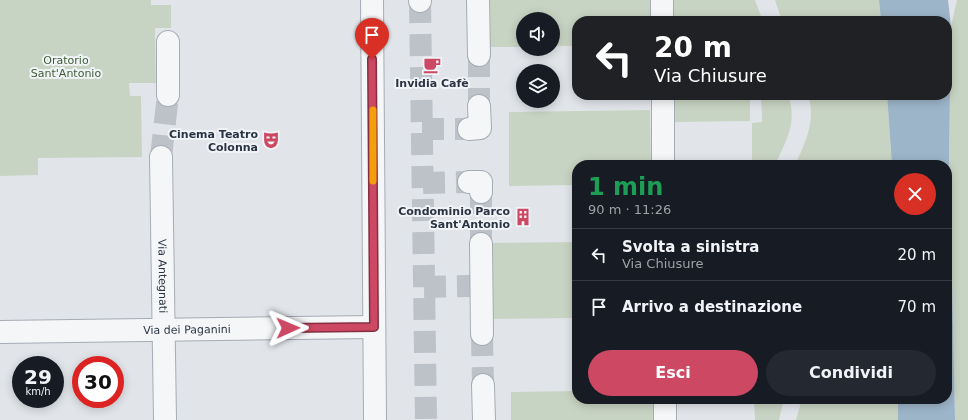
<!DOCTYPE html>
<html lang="it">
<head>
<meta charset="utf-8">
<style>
  body { margin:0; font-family:"DejaVu Sans",sans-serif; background:#242831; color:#f1f3f6; height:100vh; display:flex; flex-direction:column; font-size:15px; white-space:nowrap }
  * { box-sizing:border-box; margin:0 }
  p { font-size:13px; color:#9ea1a6 }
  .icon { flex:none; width:22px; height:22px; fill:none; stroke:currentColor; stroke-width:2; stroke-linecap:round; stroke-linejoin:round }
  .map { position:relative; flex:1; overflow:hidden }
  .panel { position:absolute; left:572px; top:160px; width:380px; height:244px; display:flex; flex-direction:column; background:#171b24; border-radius:16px; box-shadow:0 2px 10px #0003 }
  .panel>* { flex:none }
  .banner { position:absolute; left:572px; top:16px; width:380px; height:84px; border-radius:16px; box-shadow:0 2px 10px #0003; background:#202124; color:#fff; overflow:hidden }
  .buttons { position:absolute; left:516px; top:12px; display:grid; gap:8px }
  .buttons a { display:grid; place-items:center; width:44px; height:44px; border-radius:50%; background:#171b24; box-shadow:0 2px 10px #0003; font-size:20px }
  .speed { position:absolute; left:12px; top:356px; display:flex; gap:8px; font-size:20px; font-weight:700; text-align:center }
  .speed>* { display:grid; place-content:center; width:52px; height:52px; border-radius:50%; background:#171b24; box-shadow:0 2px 10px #0003; line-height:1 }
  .speed small { font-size:10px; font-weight:400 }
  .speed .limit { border:6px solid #d22; background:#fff; color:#111 }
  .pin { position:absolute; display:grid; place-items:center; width:34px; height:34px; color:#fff; margin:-41px -17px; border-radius:50% 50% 50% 0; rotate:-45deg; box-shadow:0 0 4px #0007 }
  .pin .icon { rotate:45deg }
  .me { position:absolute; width:44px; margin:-22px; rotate:89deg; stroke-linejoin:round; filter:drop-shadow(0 0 3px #0008) }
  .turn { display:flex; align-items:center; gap:14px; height:84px; padding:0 16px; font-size:18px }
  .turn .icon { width:52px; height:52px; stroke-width:2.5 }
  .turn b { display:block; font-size:28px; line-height:34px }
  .round { display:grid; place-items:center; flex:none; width:42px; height:42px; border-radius:21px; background:#242831 }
  .headline { display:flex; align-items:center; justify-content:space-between; height:68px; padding:0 16px }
  h1 { font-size:24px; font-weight:700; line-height:30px; color:#1e9e55 }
  .action { display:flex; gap:8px; margin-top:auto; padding:8px 16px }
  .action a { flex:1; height:46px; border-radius:24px; background:#cd4863; color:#fff; font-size:16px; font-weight:700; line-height:46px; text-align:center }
  .action a+a { background:#242831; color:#f1f3f6 }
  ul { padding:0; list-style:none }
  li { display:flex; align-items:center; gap:12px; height:52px; padding:0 16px; border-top:1px solid #363941 }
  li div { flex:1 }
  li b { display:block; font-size:15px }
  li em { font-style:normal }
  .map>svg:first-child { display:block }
  .green { fill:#c8d4c3 }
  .water { fill:#9db5c9 }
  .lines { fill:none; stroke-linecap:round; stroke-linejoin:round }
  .minor-tunnel { stroke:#bcc2c8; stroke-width:22; stroke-dasharray:22 11; stroke-linecap:butt }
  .minor-casing { stroke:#a6acb4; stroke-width:24 }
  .minor { stroke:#f4f6f8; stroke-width:22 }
  .route-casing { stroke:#852f40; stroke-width:10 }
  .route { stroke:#cd4863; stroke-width:7 }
  .slow { stroke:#f59e0b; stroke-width:7 }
  .labels { text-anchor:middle; stroke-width:4; stroke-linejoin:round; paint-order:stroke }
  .park-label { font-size:11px; fill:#405d37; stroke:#f1f4f7 }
  .poi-label { font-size:11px; font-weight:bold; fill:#2a3442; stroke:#f1f4f7; text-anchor:end }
  .street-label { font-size:11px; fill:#2a3442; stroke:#f1f4f7 }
</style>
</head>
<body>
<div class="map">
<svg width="968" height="420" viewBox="0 0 968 420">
  <rect width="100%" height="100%" fill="#e1e5ea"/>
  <path class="green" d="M0 0H151V5H171V28H155L156 83H129L130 96H141L142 157 38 158V175L0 176Z
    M489 0H650V21H577V46H553V19H523V47H490Z
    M673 0H755L763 21H673Z
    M775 0H879L881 21H782Z
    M957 0H968V420H955L952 279 948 223 951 26Z
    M674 95H788C798 122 786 141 775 165H752V123L762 122 761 95H750V121L675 122Z
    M808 95H887L892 165H795C806 141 816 121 808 95Z
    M650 110 651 165H577V185L509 186V112Z
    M577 242V318L493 319 492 243Z
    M577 391V399H653V420H511V392Z
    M678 399H784L779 420H755L754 401 678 403Z
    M802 399H898V420H796Z"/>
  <path class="water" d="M879 0H948L951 26 948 223 952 279 955 420H898V399H947V165H892L887 95H947V21H881Z"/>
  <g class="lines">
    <path class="minor-tunnel" d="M420 1 426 420
      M479 55V106
      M422 129H469
      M161 157 168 95
      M423 183 469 182
      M481 192V244
      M424 287 471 286
      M482 334 483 385"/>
    <g class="minor-casing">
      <g id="minor">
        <path d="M372 0 375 420"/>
        <path d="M478 0 479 55"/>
        <path d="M662 0V21"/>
        <path d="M420 1V0"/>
        <path d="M168 95V42"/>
        <path d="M663 95V165"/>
        <path d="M469 129 480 128 479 106"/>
        <path id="s1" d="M161 157 165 420"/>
        <path d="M469 182H481V192"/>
        <path d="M481 244 482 334"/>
        <path id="s2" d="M0 332 374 327"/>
        <path d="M483 385 484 420"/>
        <path d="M665 399V420"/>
      </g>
    </g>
    <use href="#minor" class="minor"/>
  </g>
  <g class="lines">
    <g class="route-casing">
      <path id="route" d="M288 328 374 327 372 59"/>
    </g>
    <use href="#route" class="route"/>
    <path class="slow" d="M373 110V181"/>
  </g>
  <defs>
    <g id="cafe-bare" transform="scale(1.38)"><path d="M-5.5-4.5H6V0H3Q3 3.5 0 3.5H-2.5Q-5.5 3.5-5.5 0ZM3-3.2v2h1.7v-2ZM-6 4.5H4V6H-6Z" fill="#cd4863" stroke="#f1f4f7" stroke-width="2.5" paint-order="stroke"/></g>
    <g id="theatre-bare" transform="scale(1.38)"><path d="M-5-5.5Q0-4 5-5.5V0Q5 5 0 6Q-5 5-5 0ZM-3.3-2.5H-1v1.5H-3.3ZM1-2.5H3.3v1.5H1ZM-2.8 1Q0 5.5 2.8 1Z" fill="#cd4863" stroke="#f1f4f7" stroke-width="2.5" paint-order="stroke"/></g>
    <g id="building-bare" transform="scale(1.38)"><path d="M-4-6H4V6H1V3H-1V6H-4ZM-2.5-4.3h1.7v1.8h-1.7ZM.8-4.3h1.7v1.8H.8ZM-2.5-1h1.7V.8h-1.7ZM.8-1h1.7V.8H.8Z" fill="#cd4863" stroke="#f1f4f7" stroke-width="2.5" paint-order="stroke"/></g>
  </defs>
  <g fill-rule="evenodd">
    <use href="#cafe-bare" x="432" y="65"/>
    <use href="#theatre-bare" x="271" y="140"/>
    <use href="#building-bare" x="523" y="217"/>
  </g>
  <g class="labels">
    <g class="park-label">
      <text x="66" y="64">Oratorio<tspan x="66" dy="13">Sant'Antonio</tspan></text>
    </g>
    <g class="poi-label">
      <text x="432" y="87" text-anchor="middle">Invidia Cafè</text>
      <text x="258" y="138">Cinema Teatro<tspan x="258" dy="13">Colonna</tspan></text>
      <text x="510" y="215">Condominio Parco<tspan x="510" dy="13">Sant'Antonio</tspan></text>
    </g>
    <g class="street-label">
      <text dy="4" stroke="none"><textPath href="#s1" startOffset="119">Via Antegnati</textPath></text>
      <text dy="4" stroke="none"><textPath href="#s2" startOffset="187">Via dei Paganini</textPath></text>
    </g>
  </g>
</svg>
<div class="buttons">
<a><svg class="icon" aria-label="sound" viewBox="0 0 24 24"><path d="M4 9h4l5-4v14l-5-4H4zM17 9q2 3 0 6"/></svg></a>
<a><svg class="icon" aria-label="layers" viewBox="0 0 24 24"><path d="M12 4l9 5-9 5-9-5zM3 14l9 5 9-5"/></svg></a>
</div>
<div class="speed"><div>29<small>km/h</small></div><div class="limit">30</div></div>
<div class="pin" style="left:372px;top:59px;background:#d93025"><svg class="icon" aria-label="arrive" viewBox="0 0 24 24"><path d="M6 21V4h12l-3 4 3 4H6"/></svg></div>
<svg class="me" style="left:288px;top:328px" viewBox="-20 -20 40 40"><path d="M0-17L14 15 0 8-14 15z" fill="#cd4863" stroke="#fff" stroke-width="4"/></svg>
<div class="banner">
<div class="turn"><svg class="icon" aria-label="left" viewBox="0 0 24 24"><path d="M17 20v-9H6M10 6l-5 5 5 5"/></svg><div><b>20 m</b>Via Chiusure</div></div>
</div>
<section class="panel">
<div class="headline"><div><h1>1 min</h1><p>90 m · 11:26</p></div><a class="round" style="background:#d93025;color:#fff"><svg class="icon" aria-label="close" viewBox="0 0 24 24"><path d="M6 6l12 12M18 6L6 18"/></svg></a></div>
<ul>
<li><svg class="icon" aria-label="left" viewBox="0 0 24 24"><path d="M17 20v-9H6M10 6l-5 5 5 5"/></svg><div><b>Svolta a sinistra</b><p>Via Chiusure</p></div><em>20 m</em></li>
<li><svg class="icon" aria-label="arrive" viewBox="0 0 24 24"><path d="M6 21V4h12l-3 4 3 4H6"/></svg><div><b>Arrivo a destinazione</b></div><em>70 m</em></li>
</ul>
<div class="action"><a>Esci</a><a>Condividi</a></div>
</section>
</div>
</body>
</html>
